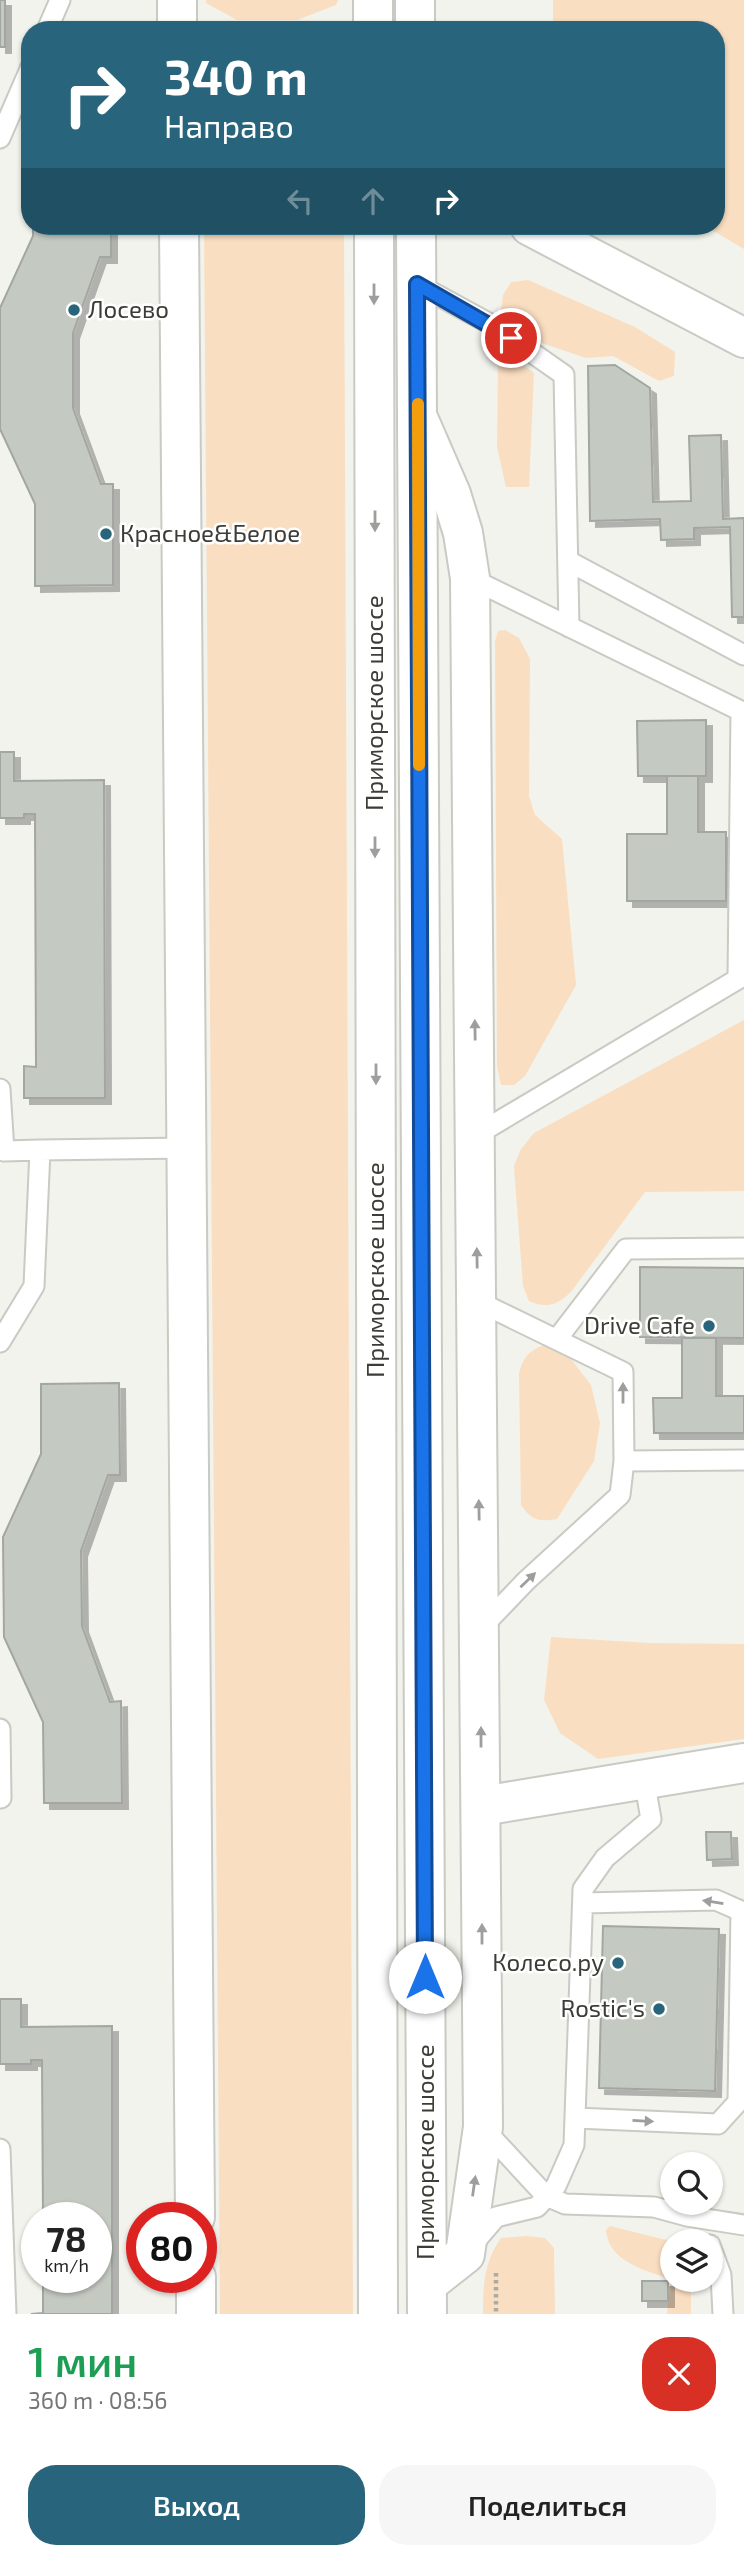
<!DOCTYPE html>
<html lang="ru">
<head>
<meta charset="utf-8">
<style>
  body { margin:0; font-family:"Exo 2",sans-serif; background:#f6f6f6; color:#222; height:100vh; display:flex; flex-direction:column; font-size:26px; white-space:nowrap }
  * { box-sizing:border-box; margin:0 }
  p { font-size:23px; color:#767676 }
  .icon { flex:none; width:38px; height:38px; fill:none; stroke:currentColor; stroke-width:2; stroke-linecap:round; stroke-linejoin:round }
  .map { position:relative; height:2314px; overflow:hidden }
  .drawer { display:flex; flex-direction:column; background:#fff; flex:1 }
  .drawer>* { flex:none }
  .hud { position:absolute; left:21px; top:21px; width:704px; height:214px; border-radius:28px; box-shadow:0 2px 5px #0004; background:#28657c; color:#fff; overflow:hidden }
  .fabs { position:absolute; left:660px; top:2152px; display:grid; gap:14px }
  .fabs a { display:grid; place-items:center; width:63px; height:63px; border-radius:50%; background:#fff; box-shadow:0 2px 5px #0004; font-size:35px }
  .speed { position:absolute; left:21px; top:2202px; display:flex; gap:14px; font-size:35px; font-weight:700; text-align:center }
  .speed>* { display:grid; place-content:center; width:91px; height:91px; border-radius:50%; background:#fff; box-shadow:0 2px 5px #0004; line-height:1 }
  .speed small { font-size:18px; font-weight:400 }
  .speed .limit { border:10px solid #d22; background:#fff; color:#111 }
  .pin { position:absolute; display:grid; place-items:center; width:60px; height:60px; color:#fff; margin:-30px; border:4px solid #fff; border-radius:50%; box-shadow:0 2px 7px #0007 }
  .me { position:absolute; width:77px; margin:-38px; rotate:0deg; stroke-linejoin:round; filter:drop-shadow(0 0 5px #0008) }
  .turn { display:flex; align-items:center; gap:24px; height:147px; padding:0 28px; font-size:32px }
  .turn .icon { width:91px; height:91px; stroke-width:2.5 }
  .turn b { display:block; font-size:49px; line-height:60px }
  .lanes { display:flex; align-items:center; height:66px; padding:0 28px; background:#0003; justify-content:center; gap:35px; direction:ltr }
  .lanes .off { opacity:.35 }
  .round { display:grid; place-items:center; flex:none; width:74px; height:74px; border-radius:28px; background:#f6f6f6 }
  .headline { display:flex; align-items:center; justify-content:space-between; height:119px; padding:0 28px }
  h1 { font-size:42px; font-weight:600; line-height:52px; color:#1e9e55 }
  .cta { display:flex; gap:14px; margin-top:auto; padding:14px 28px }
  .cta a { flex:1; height:80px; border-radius:28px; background:#28657c; color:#fff; font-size:28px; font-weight:600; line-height:80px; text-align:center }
  .cta a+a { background:#f6f6f6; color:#222 }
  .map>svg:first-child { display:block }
  .green { fill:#fadec1 }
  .building { fill:#c4c9c2; stroke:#a3a7a1; stroke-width:2; filter:url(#shadow) }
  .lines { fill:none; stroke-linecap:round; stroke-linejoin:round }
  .service-casing { stroke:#c9cac3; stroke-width:23 }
  .minor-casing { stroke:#c9cac3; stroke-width:42 }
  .trunk-casing { stroke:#c9cac3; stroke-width:42 }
  .path { stroke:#abaca6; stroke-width:4.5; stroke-dasharray:3.5 3.5; stroke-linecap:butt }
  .service { stroke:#fff; stroke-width:19 }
  .minor { stroke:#fff; stroke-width:38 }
  .trunk { stroke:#fff; stroke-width:38 }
  .oneway { fill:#9e9e9c }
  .route-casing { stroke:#114b97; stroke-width:18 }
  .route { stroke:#1a73e8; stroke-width:12 }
  .slow { stroke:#f59e0b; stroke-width:12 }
  .poi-dot { fill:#28657c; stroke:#fffffe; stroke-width:2.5 }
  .labels { text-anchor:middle; stroke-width:5; stroke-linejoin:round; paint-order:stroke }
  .poi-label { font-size:24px; fill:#3c3c39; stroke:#fffffe; text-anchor:end }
  .street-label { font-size:24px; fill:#3c3c39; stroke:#fffffe }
</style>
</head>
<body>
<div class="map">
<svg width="744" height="2314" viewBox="0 0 744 2314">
  <defs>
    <filter id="shadow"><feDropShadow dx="6" dy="6" stdDeviation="0" flood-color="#0004"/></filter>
  </defs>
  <rect width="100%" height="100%" fill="#f2f3ec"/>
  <path class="green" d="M206 0H338L336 5 297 20H237L206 3Z
    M553 0H744V249L705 226H716V30H553Z
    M204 226H344L353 2314H220Z
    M528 280 635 327 675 352 674 376 659 381 613 356 586 358 527 338 500 318 503 295 511 282Z
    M520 363 534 373 529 487H506L497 447 498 365Z
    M505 630 519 638 530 659 529 796 535 815 562 839 576 985 525 1076 514 1085H501L497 1066 495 641 498 631Z
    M744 1020V1191L645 1192 571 1292C557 1305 547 1309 529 1301L523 1286 514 1166 521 1149 534 1133Z
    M544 1345 564 1350 591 1385 600 1423 594 1461 557 1519C539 1522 532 1521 521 1505L519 1374C523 1358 528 1351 544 1345Z
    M551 1637 649 1643 744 1644V1739L598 1759 560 1733 544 1700Z
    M610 2226 674 2242H672V2280H691V2314H667L671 2279C647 2271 608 2262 606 2230Z
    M526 2236 545 2238 554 2248 555 2314H483C483 2285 484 2262 501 2238Z"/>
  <path class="building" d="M0 0H5V47H0Z
    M33 226H111V257H100L73 333V408L101 484H113V585L35 586V504L0 429V308L33 236Z
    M615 365 650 388 653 502 691 501 689 436 721 435 723 519 744 518V617H732L730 527 694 528V539L661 540 660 519 590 521 588 366Z
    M706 720V776H638L637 721Z
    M0 752H14V781L104 780 105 1098H24V1066L36 1067 35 814H24V818H0Z
    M667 776H698V832H726V901H627V834H667Z
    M640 1267 744 1268V1338L640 1337Z
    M682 1338H716V1396H744V1433H654L653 1398H682Z
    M119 1383 120 1475H108L81 1551 82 1626 110 1702 121 1701 122 1803H44L43 1722 4 1637 3 1537 41 1454V1384Z
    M706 1832H731L732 1859 707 1860Z
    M603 1926 719 1929 715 2091 599 2088Z
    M0 1999H21V2027L112 2026V2314H31L43 2313V2277H96V2217H43L42 2060H31V2064H0Z
    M642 2281H668V2301H642Z"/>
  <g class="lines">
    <g class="service-casing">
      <path id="service" d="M47 30 60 0
        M0 138 30 69
        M417 284 494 326 564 375 569 627
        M570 562 744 655
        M470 578 741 711 738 979 476 1135
        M0 1089 4 1151 40 1150
        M477 1301 623 1372 624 1461 620 1495 526 1581 481 1628
        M557 1339 626 1249 744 1248
        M0 1342 34 1286 40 1150 187 1148
        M624 1461 744 1460
        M0 1729 1 1798
        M575 2118 718 2124 738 2102 741 1911 716 1900 583 1903
        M483 2128 546 2196 565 2204 654 2207 687 2216 744 2225
        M0 2149 6 2314
        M472 2245 496 2217 537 2207 556 2186 574 2145 583 1889 605 1858 651 1819 644 1779
        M710 2245 721 2275 723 2314"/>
    </g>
    <g class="minor-casing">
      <path id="minor" d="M177 0V30
        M179 226 195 2217
        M530 226 744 338
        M418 418 451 494 463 533 470 578 483 2127 465 2254 427 2284
        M482 1806 744 1763
        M196 2277V2314"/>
    </g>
    <g class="trunk-casing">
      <path id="trunk" d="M373 0V30
        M415 0V30
        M374 226 378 2314
        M416 226 427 2314"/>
    </g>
    <path class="path" d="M496 2273V2314"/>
    <use href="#service" class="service"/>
    <use href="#minor" class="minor"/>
    <use href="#trunk" class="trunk"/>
  </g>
  <defs><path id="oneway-solid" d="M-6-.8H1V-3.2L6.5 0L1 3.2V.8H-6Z" transform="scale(1.75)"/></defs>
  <g class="oneway">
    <use href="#oneway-solid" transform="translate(374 294) rotate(90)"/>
    <use href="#oneway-solid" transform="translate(375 521) rotate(90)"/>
    <use href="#oneway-solid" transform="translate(375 847) rotate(90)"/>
    <use href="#oneway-solid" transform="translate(475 1030) rotate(-91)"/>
    <use href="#oneway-solid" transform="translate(376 1074) rotate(90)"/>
    <use href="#oneway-solid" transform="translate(477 1258) rotate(-91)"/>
    <use href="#oneway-solid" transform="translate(623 1393) rotate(-90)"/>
    <use href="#oneway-solid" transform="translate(479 1510) rotate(-91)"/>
    <use href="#oneway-solid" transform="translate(528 1580) rotate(-44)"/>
    <use href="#oneway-solid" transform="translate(481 1737) rotate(-90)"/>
    <use href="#oneway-solid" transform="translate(713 1902) rotate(-171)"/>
    <use href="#oneway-solid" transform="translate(482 1934) rotate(-90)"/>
    <use href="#oneway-solid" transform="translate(643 2121) rotate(3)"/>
    <use href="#oneway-solid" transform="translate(474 2186) rotate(-82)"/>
  </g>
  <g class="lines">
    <g class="route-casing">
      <path id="route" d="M425 1977 417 284 511 338"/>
    </g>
    <use href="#route" class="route"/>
    <path class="slow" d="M418 404 419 765"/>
  </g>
  <g class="poi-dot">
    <circle cx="74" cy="310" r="7"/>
    <circle cx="106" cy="534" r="7"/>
    <circle cx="709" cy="1326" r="7"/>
    <circle cx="618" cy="1963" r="7"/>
    <circle cx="659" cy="2009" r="7"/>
  </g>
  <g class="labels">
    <g class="poi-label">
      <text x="88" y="318" text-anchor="start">Лосево</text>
      <text x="120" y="542" text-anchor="start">Красное&amp;Белое</text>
      <text x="695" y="1334">Drive Cafe</text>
      <text x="604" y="1971">Колесо.ру</text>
      <text x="645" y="2017">Rostic's</text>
    </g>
    <g class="street-label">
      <text transform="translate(375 703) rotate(-90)" y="8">Приморское шоссе</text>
      <text transform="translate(376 1270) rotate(-90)" y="8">Приморское шоссе</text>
      <text transform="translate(426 2152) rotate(-90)" y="8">Приморское шоссе</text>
    </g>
  </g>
</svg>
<div class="fabs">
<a><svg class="icon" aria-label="search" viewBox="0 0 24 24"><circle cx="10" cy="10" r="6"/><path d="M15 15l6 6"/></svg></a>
<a><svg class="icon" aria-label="layers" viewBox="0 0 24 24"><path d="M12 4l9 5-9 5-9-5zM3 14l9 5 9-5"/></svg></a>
</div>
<div class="speed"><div>78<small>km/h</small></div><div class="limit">80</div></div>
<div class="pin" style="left:511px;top:338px;background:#d93025"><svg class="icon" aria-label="arrive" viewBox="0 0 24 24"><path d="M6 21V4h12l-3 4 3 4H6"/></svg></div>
<svg class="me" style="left:425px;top:1977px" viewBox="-20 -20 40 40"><circle r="19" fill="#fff"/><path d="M0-13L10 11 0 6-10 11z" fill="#1a73e8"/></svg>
<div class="hud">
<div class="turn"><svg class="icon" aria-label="right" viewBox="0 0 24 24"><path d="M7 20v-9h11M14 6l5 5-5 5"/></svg><div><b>340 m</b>Направо</div></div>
<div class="lanes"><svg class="icon off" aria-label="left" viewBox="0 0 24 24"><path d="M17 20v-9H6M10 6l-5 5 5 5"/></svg><svg class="icon off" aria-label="ahead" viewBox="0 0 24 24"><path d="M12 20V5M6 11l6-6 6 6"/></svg><svg class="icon" aria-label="right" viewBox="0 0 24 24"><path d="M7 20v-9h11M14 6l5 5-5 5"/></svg></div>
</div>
</div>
<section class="drawer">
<div class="headline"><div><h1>1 мин</h1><p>360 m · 08:56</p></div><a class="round" style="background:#d93025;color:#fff"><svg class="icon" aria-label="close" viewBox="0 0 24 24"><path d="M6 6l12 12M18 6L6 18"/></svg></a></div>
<div class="cta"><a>Выход</a><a>Поделиться</a></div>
</section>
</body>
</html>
